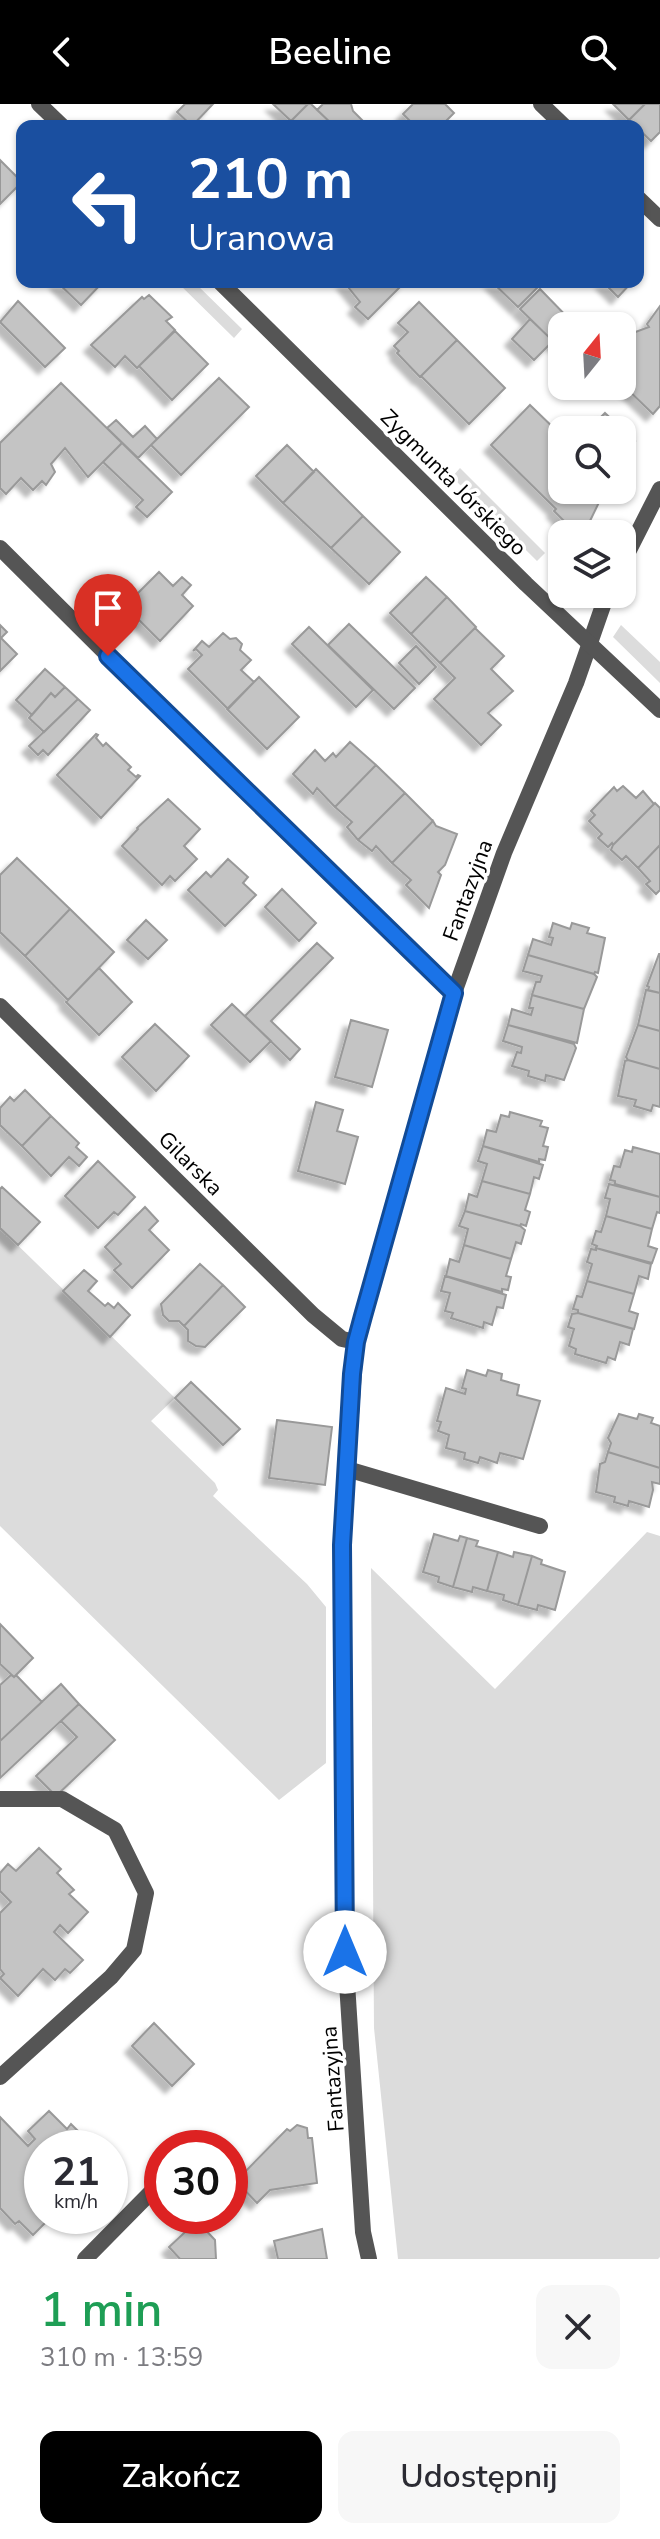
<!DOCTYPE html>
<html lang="pl">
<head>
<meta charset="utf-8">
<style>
  body { margin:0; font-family:"Nunito Sans",sans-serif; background:#f7f7f7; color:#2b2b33; height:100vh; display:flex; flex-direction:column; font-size:30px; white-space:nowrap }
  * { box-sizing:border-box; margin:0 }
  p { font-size:26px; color:#7c7c81 }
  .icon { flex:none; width:44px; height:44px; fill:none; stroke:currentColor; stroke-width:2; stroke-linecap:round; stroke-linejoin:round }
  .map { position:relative; height:2155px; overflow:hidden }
  .details { display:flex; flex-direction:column; background:#fff; flex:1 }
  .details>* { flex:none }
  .hud { position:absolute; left:16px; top:16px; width:628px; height:168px; border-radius:16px; box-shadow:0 2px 6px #0004; background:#1a4fa0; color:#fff; overflow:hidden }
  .needle { width:52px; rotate:18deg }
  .buttons { position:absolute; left:548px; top:208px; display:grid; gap:16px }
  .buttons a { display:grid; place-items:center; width:88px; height:88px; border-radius:16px; background:#fff; box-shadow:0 2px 6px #0004; font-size:40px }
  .speed { position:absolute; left:24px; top:2026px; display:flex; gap:16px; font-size:40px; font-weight:700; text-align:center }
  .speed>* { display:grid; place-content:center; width:104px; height:104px; border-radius:50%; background:#fff; box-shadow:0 2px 6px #0004; line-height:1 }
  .speed small { font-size:20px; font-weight:400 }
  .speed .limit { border:12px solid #d22; background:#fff; color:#111 }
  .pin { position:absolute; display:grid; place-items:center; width:68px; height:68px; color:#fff; margin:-82px -34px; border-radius:50% 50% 50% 0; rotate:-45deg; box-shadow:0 0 8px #0007 }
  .pin .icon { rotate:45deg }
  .me { position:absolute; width:88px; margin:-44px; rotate:0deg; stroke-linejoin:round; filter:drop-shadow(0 0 6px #0008) }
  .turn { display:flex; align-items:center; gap:28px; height:168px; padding:0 40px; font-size:36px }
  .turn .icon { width:104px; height:104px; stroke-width:2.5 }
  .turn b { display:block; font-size:56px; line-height:68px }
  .round { display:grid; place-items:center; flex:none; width:84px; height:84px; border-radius:16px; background:#f7f7f7 }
  .head { display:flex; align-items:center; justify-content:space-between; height:136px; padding:0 40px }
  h1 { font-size:48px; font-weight:600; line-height:60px; color:#1e9e55 }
  .cta { display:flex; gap:16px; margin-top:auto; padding:16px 40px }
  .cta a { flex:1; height:92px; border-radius:16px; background:#000; color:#fff; font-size:32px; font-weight:600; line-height:92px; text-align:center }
  .cta a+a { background:#f7f7f7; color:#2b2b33 }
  header { display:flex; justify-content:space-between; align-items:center; height:104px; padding:0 40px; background:#000; color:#fff; font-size:36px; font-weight:600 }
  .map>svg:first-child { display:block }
  .green { fill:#dcdcdc }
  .building { fill:#c4c4c4; stroke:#999; stroke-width:2; filter:url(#shadow) }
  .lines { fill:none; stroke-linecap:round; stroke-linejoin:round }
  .service { stroke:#555; stroke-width:16 }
  .minor { stroke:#555; stroke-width:16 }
  .tertiary { stroke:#555; stroke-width:16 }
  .route-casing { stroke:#114b97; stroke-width:20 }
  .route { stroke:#1a73e8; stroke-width:14 }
  .labels { text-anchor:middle; stroke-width:7; stroke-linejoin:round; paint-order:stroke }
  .street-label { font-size:22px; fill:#000; stroke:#fff }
</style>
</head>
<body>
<header><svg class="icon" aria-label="back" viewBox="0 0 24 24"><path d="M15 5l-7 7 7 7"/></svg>Beeline<svg class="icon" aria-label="search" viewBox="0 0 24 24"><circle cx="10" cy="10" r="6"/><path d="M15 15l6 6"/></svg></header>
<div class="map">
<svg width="660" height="2155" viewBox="0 0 660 2155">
  <defs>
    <filter id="shadow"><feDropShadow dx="-7" dy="7" stdDeviation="2" flood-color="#0004"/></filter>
  </defs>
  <rect width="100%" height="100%" fill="#fff"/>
  <path class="green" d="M177 178H194L242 225 234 234Z
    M460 364 545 449 537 457 452 373Z
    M621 521 660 558V579L613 533Z
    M0 1124 175 1294 151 1317 215 1379 218 1386 213 1392 307 1480 326 1503V1659L279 1696 0 1422Z
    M647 1428 660 1432V2153L658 2155H398L374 1924 371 1464 495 1585Z"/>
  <path class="building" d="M185 0H213L192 22 177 8Z
    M273 0H308L291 17Z
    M308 0H311L334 22H296L291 17Z
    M323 0H351L353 7 368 22H334L317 6Z
    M413 0H445L454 9 441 22H433L429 18 425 22H415L403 10Z
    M613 0H645L629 16Z
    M645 0H660V28L651 37 629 16Z
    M0 56 22 78 0 100Z
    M57 178H103L81 201Z
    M344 178H405L368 215 355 203 360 198Z
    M492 178H537L540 181 518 203Z
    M603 178H632L618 193Z
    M540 185 576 222H562V246L520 205Z
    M149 191 172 213 166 217 175 226 137 264 125 252 115 263 91 241 142 193 144 195Z
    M18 197 65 244 45 263 0 218Z
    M419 198 457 236 420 273 397 249 399 247 394 242 408 228 398 219Z
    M660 202V302L653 310 622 280V233L649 223 647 220Z
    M530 215 553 237 534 256 512 235Z
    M175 227 208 260 172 296 139 262Z
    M457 236 505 284 469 320 421 272Z
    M219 274 249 303 181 371 151 341Z
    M61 279 122 339 88 373 65 344 51 360 55 368 46 381 42 377 33 386 21 374 6 390 0 384V339Z
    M530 301 562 332V386H605L587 423 572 425 554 407 556 405 491 341Z
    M605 309 635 337 622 350V326H588Z
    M116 316 133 333 145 322 157 335 138 354 107 324Z
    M122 339 172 388 147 413 136 403 143 396 103 358Z
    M287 341 314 368 283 399 256 372Z
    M316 365 363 412 331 444 283 399Z
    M363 412 400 448 369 480 331 444Z
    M159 468 173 482 182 473 191 481 182 491 193 502 160 537 125 502Z
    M426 473 447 493 411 530 390 509Z
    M447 493 476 523 440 559 411 530Z
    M349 520 415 584 394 605 328 541Z
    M0 521 7 528 1 534 17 550 0 567Z
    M309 523 373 586 356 603 292 540Z
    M475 524 504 552 491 565 513 587 488 609 501 621 481 641 434 595 455 574 440 559Z
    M223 529 230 535 236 534 242 540 240 546 251 556 241 566 254 578 228 605 188 565 202 551 196 545 193 547 202 537 209 543Z
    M416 542 436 563 419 580 399 559Z
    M45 565 65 583 55 593 51 589 32 611 16 596Z
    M259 573 299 613 267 645 227 605Z
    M65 583 78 595 44 628 29 614 51 589 55 593Z
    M78 595 90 606 48 651 43 646 38 651 29 642Z
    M96 630 98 631 96 634 103 642 106 639 131 663 128 666 136 673 138 671 140 672 101 714 57 671Z
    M350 638 376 661 335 703 317 684 313 690 293 670 315 646 325 657 333 649 336 653Z
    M376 661 405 689 358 736 347 723 352 718 335 703Z
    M623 682 636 694 643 687 654 700 613 741 612 739 608 743 598 734 602 730 589 717 595 711 591 707 614 683 617 687Z
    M405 689 433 717 392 759 376 742 372 747 358 736Z
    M168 695 200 725 184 742 197 755 175 777 170 772 162 781 122 742 138 725 137 724Z
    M655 699 660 704V741L638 764 626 752 622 756 611 746 613 741Z
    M433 717 436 722 457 730 445 761 438 768 441 771 429 804 406 781 411 776 392 759Z
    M660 741V786L656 790 646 780 650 777 638 764Z
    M17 754 70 805 25 852 0 828V771Z
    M228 755 248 773 243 779 256 791 225 822 188 786 206 768 211 773Z
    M282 785 316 819 299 837 265 803Z
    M70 805 114 848 68 896 25 852Z
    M146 816 167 836 148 855 127 836Z
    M553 819 570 825 572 819 589 824 587 829 605 834 598 869 595 868 594 870 528 851 533 835 551 841 553 834 549 833Z
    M317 839 333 854 271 917 300 945 290 956 245 912Z
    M659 850H660V889L648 886 649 883 647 882Z
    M528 851 594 870 597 873 584 905 532 891 536 878H540L542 872 523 867Z
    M99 864 132 898 99 931 66 898Z
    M646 886 660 889V927L638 921Z
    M532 891 584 905 577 939 508 921 512 905 531 911 533 904H529Z
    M232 900 271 937 250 958 211 921Z
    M351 916 388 926 372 983 335 973Z
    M155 920 189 952 156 987 122 953Z
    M508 921 574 940 576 944 564 976 546 971 545 977 528 972 529 967 512 962 517 948 521 949 522 943 503 937Z
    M638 921 660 927V965L628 956 626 953Z
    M628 956 660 965V1003L653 1001 651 1007 634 1002 636 996 618 992 625 957Z
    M25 986 51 1012 22 1042 0 1021V1004L10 993 14 997Z
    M316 998 343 1006 337 1027 358 1033 345 1080 298 1067Z
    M510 1008 542 1017 540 1022 548 1024 543 1042 548 1043 545 1056 539 1055V1058L483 1042 487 1026 496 1028 501 1011 509 1013Z
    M51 1012 79 1039 76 1043 87 1053 79 1062 69 1053 51 1072 22 1042Z
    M483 1042 543 1061 539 1075 534 1073 530 1090 482 1077 487 1060 478 1057Z
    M633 1043 660 1050V1093L615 1080V1077L610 1076 614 1062 620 1063 625 1046 632 1048Z
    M98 1057 135 1093 118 1111 114 1108 98 1124 65 1092Z
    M482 1077 530 1090 525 1106 530 1108 526 1122 521 1120 520 1122 465 1107 469 1090 477 1093Z
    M609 1080 660 1093V1109L657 1108 652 1125 606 1112 610 1095 605 1094Z
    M2 1083 40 1118 18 1141 0 1124V1085Z
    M145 1103 158 1117 149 1126 169 1146 132 1184 114 1166 121 1160 105 1143Z
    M465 1107 520 1122 525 1126 521 1140 516 1138 511 1155 464 1141 468 1125 459 1122Z
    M606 1112 652 1125 648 1142 657 1145 652 1159 596 1144 597 1142 592 1140 596 1127 601 1128Z
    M464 1141 511 1155 506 1172 511 1173 508 1186 502 1185V1188L446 1172 450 1155 459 1158Z
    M596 1144 651 1160 648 1175 639 1172 634 1190 587 1177 592 1160 587 1158 591 1145 596 1146Z
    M200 1160 223 1181 184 1222 179 1217H169L163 1211 161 1200Z
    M84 1166 97 1177 88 1187 105 1202 108 1199 114 1204 118 1199 130 1211 110 1233 63 1187Z
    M445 1172 506 1191 503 1204 497 1203 492 1221 484 1218 483 1224 451 1214 453 1209 445 1207 450 1189 441 1187Z
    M587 1177 634 1190 629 1207 638 1210 634 1225 578 1209V1206L573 1205 577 1192 582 1193Z
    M223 1181 245 1203 205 1243 196 1242 188 1237V1226L184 1222Z
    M578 1209 633 1225 629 1241 620 1238 615 1256 608 1253 606 1259 575 1250 576 1245 569 1242 574 1225 568 1223 572 1210Z
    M467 1266 486 1272 488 1266 502 1270 501 1276 519 1281 517 1291 540 1297 523 1355 500 1349 497 1359 480 1353 478 1359 464 1355 465 1349 446 1344 449 1331 438 1327 441 1318 437 1317 446 1284 465 1290 466 1285 462 1284Z
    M191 1278 240 1325 223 1341 175 1294Z
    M619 1310 637 1315 639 1310 653 1314 651 1319 660 1322V1364L608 1348 611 1339 608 1334Z
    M277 1316 332 1323 325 1381 269 1374Z
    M608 1348 660 1364V1380L652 1378 653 1386 649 1403 629 1397 628 1402 614 1398 615 1393 596 1388 600 1360 605 1358Z
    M434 1430 458 1437 460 1432 467 1434 453 1483 438 1478 439 1473 423 1468Z
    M467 1434 478 1437 476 1442 498 1448 487 1487 473 1483 472 1488 453 1483Z
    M498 1448 513 1453 514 1448 532 1452 518 1501 503 1496 504 1491 487 1487Z
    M532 1452 542 1456 541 1460 565 1468 555 1506 538 1501 537 1506 518 1501Z
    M0 1520 33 1554 14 1573 0 1560Z
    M11 1571 14 1573 16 1571 42 1598 0 1637V1581Z
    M61 1580 79 1600 0 1674V1637Z
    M79 1600 115 1636 56 1692 36 1672 77 1633 61 1617Z
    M39 1744 61 1765 57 1769 74 1786 69 1790 88 1808 68 1829 60 1821 54 1828 83 1856 70 1869 65 1865 55 1876 43 1865 18 1892 0 1874 4 1870 0 1865V1809L11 1798 0 1787V1769L8 1760 16 1767Z
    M154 1919 194 1960 172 1982 132 1942Z
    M49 2007 67 2025 71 2020 88 2037 92 2033 103 2044H42V2112H52L33 2131 19 2117 15 2120 0 2104V2013L28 2042 35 2035 28 2027Z
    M297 2021 307 2024 308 2034H312L317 2079 270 2086 257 2099 236 2077 287 2025 290 2027Z
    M197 2117 215 2136 216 2155H180L169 2143Z
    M322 2125 327 2155H278L274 2137Z"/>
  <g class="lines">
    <path class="service" d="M195 2044 201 2038
      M85 2155 162 2077"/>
    <path class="minor" d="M541 0 564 22
      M638 94 660 115
      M0 444 174 617 454 889
      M622 460 660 385
      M0 902 313 1211 342 1235 356 1238
      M347 1365 540 1422
      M0 1695H62L115 1726 146 1789 134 1846 111 1873 0 1973
      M369 2155 363 2128 345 1848 342 1441 356 1238 454 889 504 749 576 579 607 490"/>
    <path class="tertiary" d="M39 0 62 22
      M220 178 526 480 660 606"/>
  </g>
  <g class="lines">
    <g class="route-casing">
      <path id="route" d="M108 552 454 889 363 1212 356 1238 352 1270 342 1441 345 1848"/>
    </g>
    <use href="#route" class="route"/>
  </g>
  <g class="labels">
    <g class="street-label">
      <text transform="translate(454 378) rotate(45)" y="8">Zygmunta Jórskiego</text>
      <text transform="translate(467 786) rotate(-70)" y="8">Fantazyjna</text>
      <text transform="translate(191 1059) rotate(45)" y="8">Gilarska</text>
      <text transform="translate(332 1975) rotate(-94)" y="8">Fantazyjna</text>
    </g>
  </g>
</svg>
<div class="buttons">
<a><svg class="needle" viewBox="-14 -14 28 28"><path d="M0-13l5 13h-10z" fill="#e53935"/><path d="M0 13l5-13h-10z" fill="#7c7c81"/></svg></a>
<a><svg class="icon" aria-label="search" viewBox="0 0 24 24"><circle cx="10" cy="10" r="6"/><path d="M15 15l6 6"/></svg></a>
<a><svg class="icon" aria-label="layers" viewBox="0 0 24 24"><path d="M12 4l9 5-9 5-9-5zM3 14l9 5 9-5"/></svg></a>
</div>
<div class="speed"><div>21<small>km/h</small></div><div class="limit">30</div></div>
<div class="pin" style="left:108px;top:552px;background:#d93025"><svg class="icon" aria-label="arrive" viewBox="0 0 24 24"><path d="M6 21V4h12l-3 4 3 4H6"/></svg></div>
<svg class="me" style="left:345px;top:1848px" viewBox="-20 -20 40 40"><circle r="19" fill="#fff"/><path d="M0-13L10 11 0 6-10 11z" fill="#1a73e8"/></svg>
<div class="hud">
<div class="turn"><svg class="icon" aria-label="left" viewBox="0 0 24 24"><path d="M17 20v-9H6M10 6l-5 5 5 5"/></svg><div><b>210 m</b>Uranowa</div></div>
</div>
</div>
<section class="details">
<div class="head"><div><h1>1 min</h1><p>310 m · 13:59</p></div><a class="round"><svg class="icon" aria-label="close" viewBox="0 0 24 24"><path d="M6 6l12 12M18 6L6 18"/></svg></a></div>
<div class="cta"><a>Zakończ</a><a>Udostępnij</a></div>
</section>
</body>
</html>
